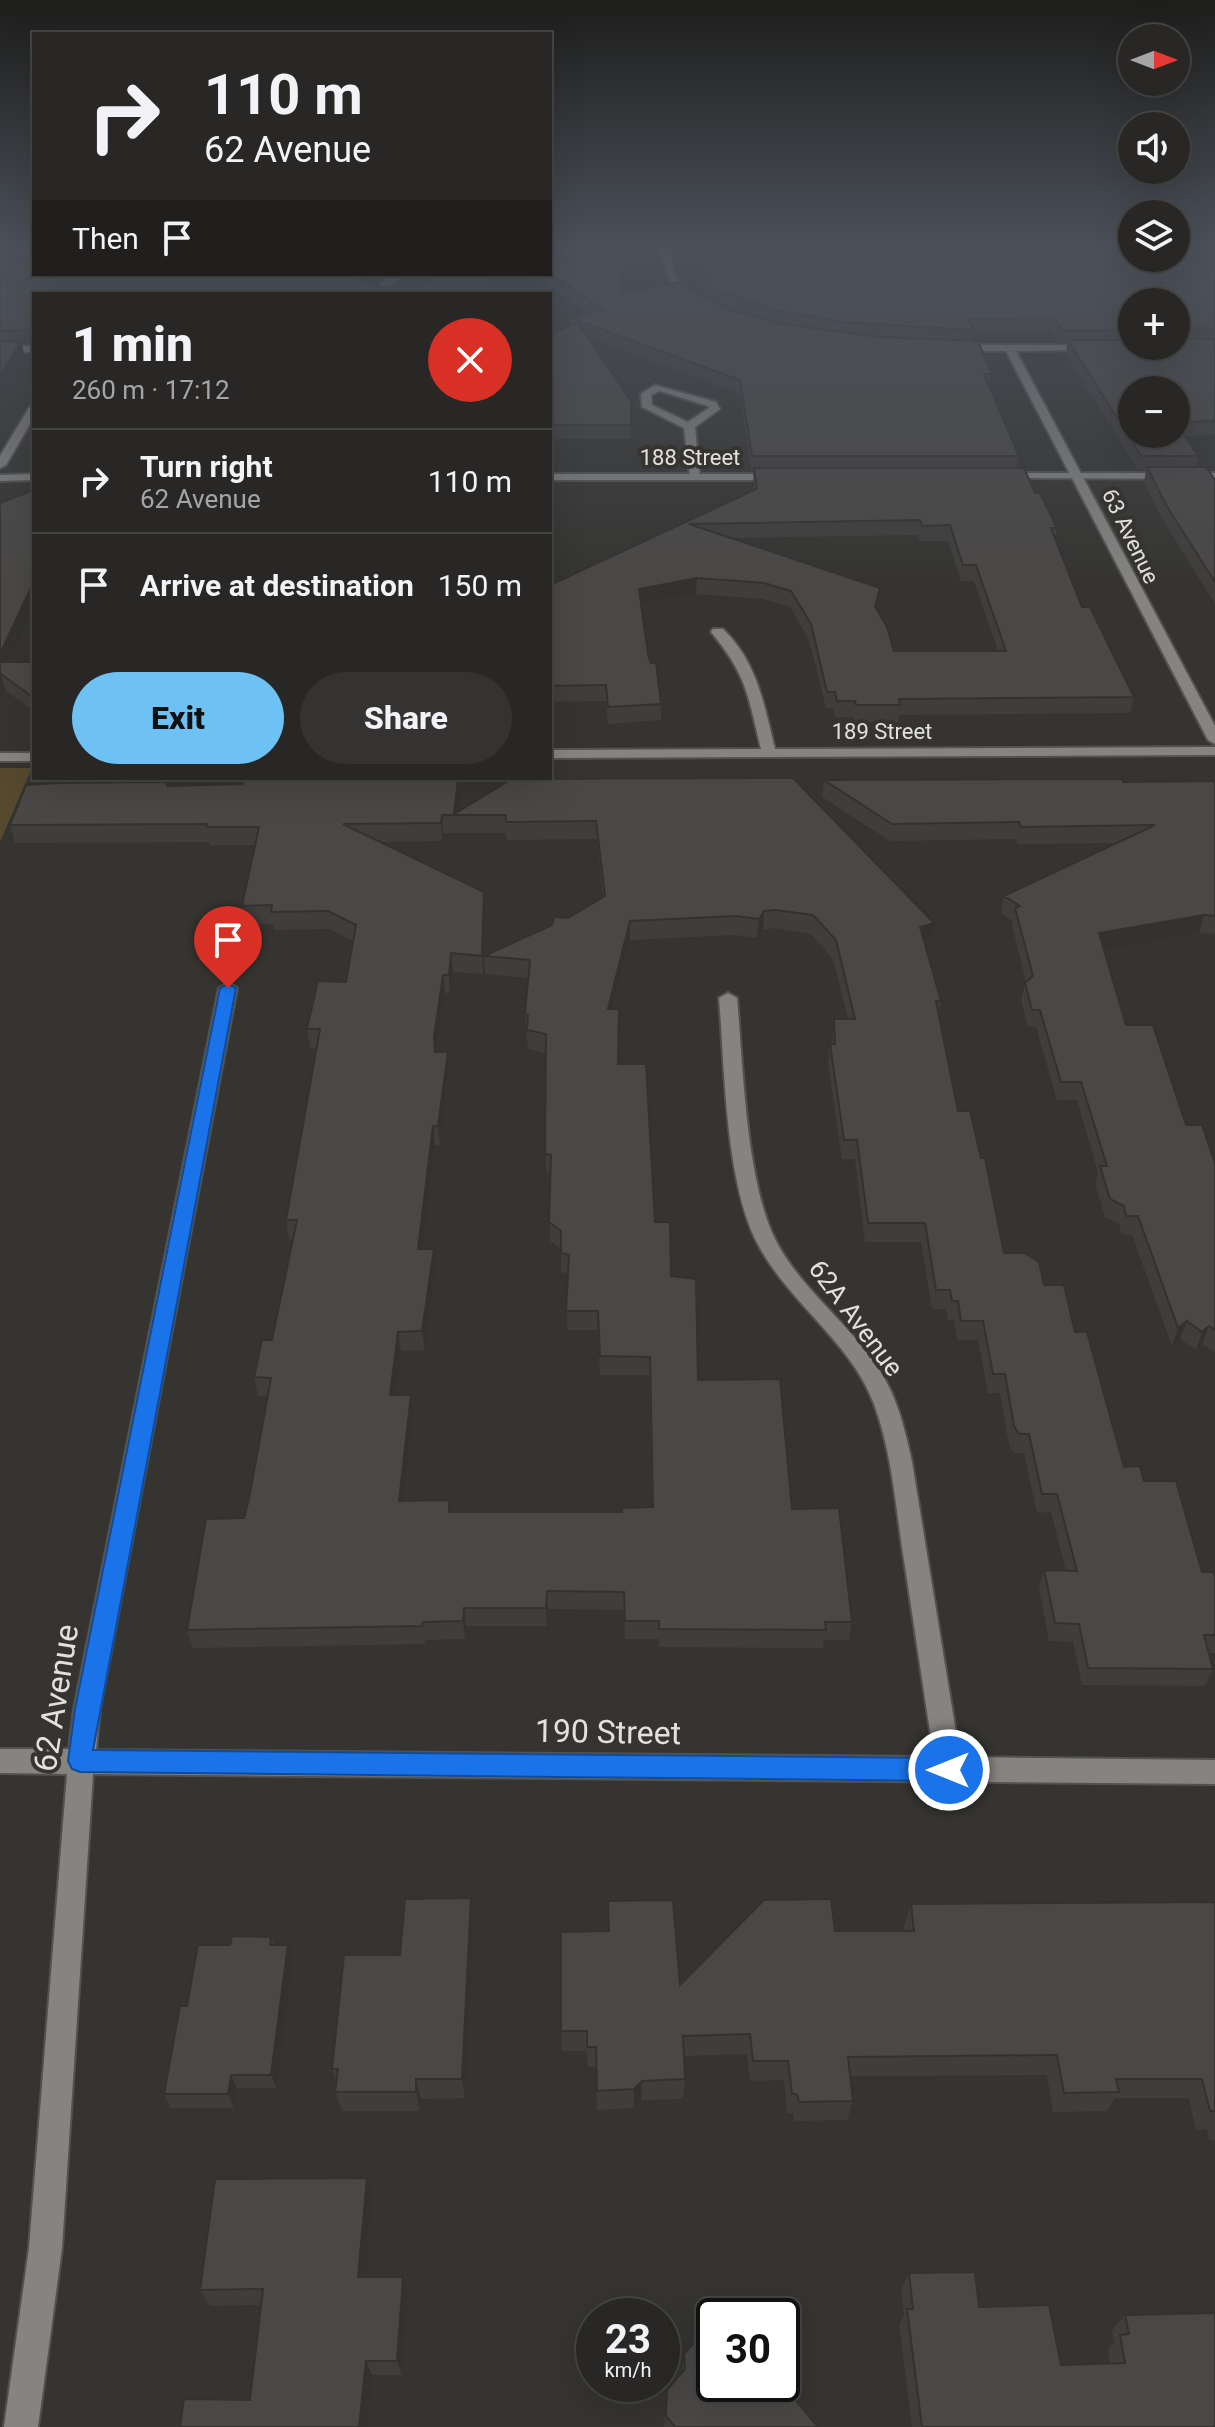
<!DOCTYPE html>
<html lang="en">
<head>
<meta charset="utf-8">
<style>
  body { margin:0; font-family:Roboto,sans-serif; background:#343332; color:#f1f3f6; height:100vh; display:flex; flex-direction:column; font-size:30px; white-space:nowrap }
  * { box-sizing:border-box; margin:0 }
  p { font-size:26px; color:#a5a5a7 }
  .icon { flex:none; width:44px; height:44px; fill:none; stroke:currentColor; stroke-width:2; stroke-linecap:round; stroke-linejoin:round }
  .map { position:relative; flex:1; overflow:hidden }
  .side { position:absolute; left:32px; top:292px; width:520px; height:488px; display:flex; flex-direction:column; background:#282725; border-radius:0px; box-shadow:0 8px 32px #0002,0 0 0 2px #444442 }
  .side>* { flex:none }
  .hud { position:absolute; left:32px; top:32px; width:520px; height:244px; border-radius:0px; box-shadow:0 8px 32px #0002,0 0 0 2px #444442; background:#282725; color:#f1f3f6; overflow:hidden }
  .needle { width:52px; rotate:90deg }
  .controls { position:absolute; left:1118px; top:24px; display:grid; gap:16px }
  .controls a { display:grid; place-items:center; width:72px; height:72px; border-radius:50%; background:#282725; box-shadow:0 8px 32px #0002,0 0 0 2px #444442; font-size:40px }
  .speed { position:absolute; left:576px; top:2298px; display:flex; gap:16px; font-size:40px; font-weight:700; text-align:center }
  .speed>* { display:grid; place-content:center; width:104px; height:104px; border-radius:50%; background:#282725; box-shadow:0 8px 32px #0002,0 0 0 2px #444442; line-height:1 }
  .speed small { font-size:20px; font-weight:400 }
  .speed .limit { border:4px solid #111; border-radius:12px; background:#fff; color:#111 }
  .pin { position:absolute; display:grid; place-items:center; width:68px; height:68px; color:#fff; margin:-82px -34px; border-radius:50% 50% 50% 0; rotate:-45deg; box-shadow:0 0 8px #0007 }
  .pin .icon { rotate:45deg }
  .me { position:absolute; width:88px; margin:-44px; rotate:270deg; stroke-linejoin:round; filter:drop-shadow(0 0 6px #0008) }
  .turn { display:flex; align-items:center; gap:28px; height:168px; padding:0 40px; font-size:36px }
  .turn .icon { width:104px; height:104px; stroke-width:2.5 }
  .turn b { display:block; font-size:56px; line-height:68px }
  .then { display:flex; align-items:center; height:76px; padding:0 40px; background:#0003; gap:16px; font-size:30px }
  .round { display:grid; place-items:center; flex:none; width:84px; height:84px; border-radius:42px; background:#343332 }
  .headline { display:flex; align-items:center; justify-content:space-between; height:136px; padding:0 40px }
  h1 { font-size:48px; font-weight:800; line-height:60px }
  .action { display:flex; gap:16px; margin-top:auto; padding:16px 40px }
  .action a { flex:1; height:92px; border-radius:48px; background:#6ec2f3; color:#111; font-size:32px; font-weight:800; line-height:92px; text-align:center }
  .action a+a { background:#343332; color:#f1f3f6 }
  ul { padding:0; list-style:none }
  li { display:flex; align-items:center; gap:24px; height:104px; padding:0 40px; border-top:2px solid #444442 }
  li div { flex:1 }
  li b { display:block; font-size:30px }
  li em { font-style:normal }
  .map>svg:first-child { display:block }
  .green { fill:#55492e }
  .lines { fill:none; stroke-linecap:round; stroke-linejoin:round }
  .minor-casing { stroke:#535251; stroke-width:4 }
  .tertiary-casing { stroke:#535251; stroke-width:4 }
  .minor { fill:#858481; fill-rule:evenodd }
  .tertiary { fill:#858481; fill-rule:evenodd }
  .wall { fill:#403e3c; fill-rule:evenodd }
  .shaded-wall { fill:#343231 }
  .building { fill:#4a4846; stroke:#343231; stroke-width:2; fill-rule:evenodd }
  .route { fill:#1a73e8; stroke:#114b97; stroke-width:2 }
  .labels { text-anchor:middle; stroke-width:8; stroke-linejoin:round; paint-order:stroke }
  .far-street-label { font-size:22px; fill:#e2e1e0; stroke:#353431 }
  .street-label { font-size:26px; fill:#e2e1e0; stroke:#353431 }
  .near-street-label { font-size:32px; fill:#e2e1e0; stroke:#353431 }
</style>
</head>
<body>
<div class="map">
<svg width="1215" height="2427" viewBox="0 0 1215 2427">
  <rect width="100%" height="100%" fill="#353431"/>
  <path class="green" d="M0 768H32L0 842Z"/>
  <g class="lines">
    <g class="minor-casing">
      <path id="minor" d="M660 245H668L676 279 698 296V300C670 300 664 266 660 245Z
        M393 274H404L379 294H368Z
        M1091 345 1095 350 1016 351 1215 726V744L1208 740 1006 351H955L950 348 955 345Z
        M0 346H34V352H0Z
        M655 385 716 402 720 409 695 427 700 479 690 477 684 428 642 407 641 394ZM660 391 708 406 709 408 688 422 652 405 651 395Z
        M34 405V417L6 465 0 468V456L29 408Z
        M713 629H723C757 662 764 704 775 749L1215 747V755L550 758V750L761 749C748 696 747 675 711 632Z
        M0 753H34V761H0Z
        M228 983 237 988 100 1709 96 1750 934 1757C923 1687 913 1617 902 1547 895 1499 891 1450 874 1404 852 1344 791 1304 760 1248 725 1187 725 1069 719 998L728 993 737 998C743 1065 746 1185 777 1243 803 1291 851 1325 880 1371 898 1399 905 1430 912 1462L960 1757 1215 1760V1784L93 1774 62 2248 38 2427H4L29 2248 67 1774 0 1773V1749H69L74 1709 219 988Z"/>
    </g>
    <g class="tertiary-casing">
      <path id="tertiary" d="M1002 473H1215V479L998 478 996 476Z
        M34 474V480L0 481V475Z
        M550 474H778L784 477 778 480H550Z"/>
    </g>
    <use href="#minor" class="minor"/>
    <use href="#tertiary" class="tertiary"/>
  </g>
  <path class="wall" d="M0 245H34L347 274 346 275 367 284 413 292 436 274H497L489 294H34L32 343H22L24 355 0 394Z
    M550 245 622 292 694 293 732 311 769 321 719 304 699 291 700 278 707 277 702 245H987L988 247 993 246 992 245H1215V435L1185 436 1198 456 1195 467 1215 480V604L1163 520 1144 482 1146 470H1138L1066 354 1067 344H1060L1052 331 973 332 972 340 992 374 989 387 1019 456 1017 468 1057 528 1055 538 1082 607 1134 697 1130 713 899 715 898 722H854L853 717H835L833 708H826L809 640 790 607 763 599 696 594 641 604 648 654 661 704V720L608 724 606 701 550 702V585L754 491 753 471H751L740 394 588 337 631 401V439H550V333L570 326V318L589 313 534 274H550ZM1132 302H1176V346H1132ZM918 535 920 541H948L961 581H974L998 651H894L877 609 878 604 732 538Z
    M34 490V605L8 662H34V711L5 690 0 700V503Z
    M512 779 931 941 925 943 941 1001 939 1013 958 1111 981 1158 1004 1253 1044 1285 1075 1332 1124 1467 1144 1481 1202 1572 1215 1576V1653H1209L1213 1669 1205 1686 1082 1685 1073 1642 1049 1641 1039 1588 1044 1570 1066 1571 1051 1512 1037 1513 1024 1453H1014L1009 1445 1000 1393H988L978 1340H957L954 1320H948L946 1309H932L921 1242H865L855 1159H842L828 1063 830 1044H832L834 1019H848L833 959 811 934 774 928 763 930 757 938 735 935 630 940 613 1009 618 1064 655 1222 671 1276 698 1380 792 1509 852 1622 849 1640H824L823 1648 659 1647V1639H625L624 1610 548 1609 547 1626H466L465 1639 425 1640V1644L193 1648 187 1630 244 1518 249 1499 268 1396H258L254 1377 272 1340 293 1239H289L286 1220 317 1048H310L307 1029 346 982 353 941 330 929 274 930 273 924H245L242 906 255 845H210L209 842 15 843 10 825 168 786 459 798 457 811ZM443 833H506L507 840 597 839 603 897 568 918 484 956 485 974 528 978 525 1013 528 1049 546 1053V1173H550V1241L561 1249V1272L568 1274 567 1330H598L600 1375H649L652 1507 622 1512H450L404 1501 413 1413 411 1395H395L401 1351 425 1350 436 1268 434 1249H422L435 1145H440L449 1070 437 1052 445 993H450L453 972 483 974 485 910 379 842 442 841Z
    M1215 779V934L1199 933 1104 949 1126 1025 1186 1125 1215 1163V1352L1202 1344 1196 1350 1180 1339 1172 1346 1132 1235 1121 1234 1119 1224 1105 1217 1095 1184 1098 1173 1077 1100H1057L1036 1027H1028L1021 1000 1025 983 1026 982 1012 925 1013 921 1001 913 1004 896 1117 843 1017 844 1016 839 890 841 822 797 824 780 1123 782 1215 781Z
    M471 1898 474 1920 465 2098 421 2099 420 2111H342L335 2092 336 2082 332 2069 400 1955Z
    M608 1901 680 1985 835 1931H905L904 1926 911 1904 1215 1902V2140H1209L1207 2129 1196 2130 1189 2098H1115L1107 2111 1053 2112 1047 2075 850 2076 853 2101 847 2120 794 2121 793 2113H787L784 2080 750 2081 747 2054 684 2056 685 2079 683 2099 641 2100 634 2108 597 2110 596 2067H588L587 2051H562L561 2031 609 1931Z
    M271 1937 274 1945 293 1960 277 2088H237L234 2108H171L164 2094 187 2006 230 1945Z
    M372 2196 365 2277H403L408 2293 402 2375H372L367 2427H180L250 2400 261 2305 210 2306 200 2290Z
    M909 2273 979 2307 1061 2365 1110 2363 1108 2350 1114 2342 1112 2330 1125 2315 1215 2427H912L899 2324 904 2315 901 2289Z
    M684 2354 818 2427H664L667 2390 682 2373Z"/>
  <path class="shaded-wall" d="M492 274H497L489 294H484Z
    M34 322V339L32 343 29 330Z
    M21 342 24 355 0 394V375Z
    M697 578 696 594 639 604V589Z
    M34 581V605L2 675 1 674 5 690 0 700V654Z
    M880 588 878 604 873 621 875 606Z
    M458 780 459 798 457 815H454Z
    M442 815 443 833 442 841 441 823Z
    M484 892 485 910 483 974 482 956Z
    M764 911 763 930 757 938 759 919Z
    M1204 915 1199 933 1095 951 1099 933Z
    M630 921V940L608 1028V1009Z
    M934 923 931 941 917 945 920 927Z
    M451 953 453 972 450 993 449 975Z
    M443 975 445 993 436 1056 437 1070 434 1037Z
    M448 1052 449 1070 440 1145 438 1126Z
    M433 1126 435 1145 420 1268 418 1249Z
    M434 1249 436 1268 425 1350 422 1331Z
    M1187 1321 1180 1339 1172 1346 1178 1328Z
    M1209 1326 1202 1344 1196 1350 1202 1332Z
    M398 1332 401 1351 393 1413 390 1395Z
    M411 1395 413 1413 402 1519 399 1501Z
    M547 1591 548 1609 547 1626 546 1608Z
    M464 1608 466 1626 465 1639 463 1621Z
    M471 1898 474 1920 465 2098 462 2079Z
    M288 1945 293 1960 277 2088 271 2075Z
    M231 2075 237 2088 234 2108 228 2094Z
    M416 2079 421 2099 420 2111 416 2092Z
    M642 2081 641 2100 634 2108V2089Z
    M367 2178 372 2196 364 2293 358 2277Z
    M403 2277 408 2293 402 2375 397 2361Z
    M366 2361 372 2375 367 2427H359Z"/>
  <path class="building" d="M33 245H34V274H340L365 280 367 284 413 292 436 274H492L484 294H34V322L29 330 0 331V248L31 249Z
    M550 245H618L622 292 682 282 694 293 732 311 777 323 878 337 978 341 992 374H984L1019 456H752L740 380 570 318 603 310 550 273Z
    M704 245H987L988 247 999 245H1132V258H1176V245H1215V328L1176 329V302H1132V330L1062 331 1054 318 968 319 973 330 842 322 775 310 719 291 700 278 709 276Z
    M578 323 631 401V425H550V333Z
    M1176 339H1215V421L1176 422V390H1132V434H1176V423L1198 456H1141L1068 340H1132V346H1176Z
    M0 341 21 342 0 375Z
    M1147 467H1206L1215 480V582L1166 505Z
    M754 468H1024L1035 493H1040L1057 528H1051L1082 607H1090L1134 697 899 699 900 705H856L855 701H837L835 692H827L811 624 791 591 764 583 697 578 639 589 648 654 651 663H656L661 704 608 707 606 685 550 686V585L757 489ZM920 520 922 526 950 525 963 565H976L1006 651H894L887 627 875 606 880 588 689 524Z
    M34 490V581L0 654V503Z
    M0 662H34V698L1 674 0 675Z
    M793 778 934 923 920 927 941 1001H936L958 1111H970L981 1158H985L1004 1253H1024L1039 1262 1044 1285H1064L1075 1332H1087L1124 1467 1140 1466 1144 1481H1176L1202 1572H1214L1215 1576V1635H1204L1213 1669 1088 1668 1079 1624 1055 1623 1044 1570 1077 1571 1057 1494H1042L1029 1434H1019L1014 1426 1005 1374H993L983 1321H961L958 1301H952L950 1290H936L925 1223H868L857 1140H844L830 1044H835L834 1019H855L836 940 813 915 775 910 764 911 759 919 736 916 630 921 608 1009H619L618 1064H646L655 1222H670L671 1276 696 1279 698 1380 780 1379 792 1509 839 1508 852 1622H825L826 1630 659 1629V1621H625L624 1592 547 1591 546 1608H464L463 1621 423 1622 422 1626 187 1630 206 1519 244 1518 249 1499 271 1378 254 1377 262 1340H272L297 1220H286L320 1029H307L318 981 346 982 356 925 328 911 271 912 272 905 242 906 259 827H207V824L10 825 26 785 57 783 167 782V786L243 784 244 780 447 779 458 780 454 814 512 779ZM442 815H506V822L596 821 605 896 568 918 554 917 552 925 484 956 530 960 525 1013 528 1015 527 1030 546 1034 545 1154 551 1155 549 1222 561 1231V1253L569 1255 566 1311H598L600 1356 650 1357 653 1507 622 1508V1512H449V1500L399 1501 411 1395H390L398 1332 422 1331 434 1249H418L433 1126H438L448 1052H435L434 1037 443 975H449L451 953 482 956 484 892 343 824 441 823Z
    M1122 779 1123 782 1215 781V916L1204 915 1099 933 1126 1025H1153L1186 1125H1202L1215 1163V1330L1209 1326 1202 1332 1187 1321 1178 1328 1138 1216H1126L1124 1206 1110 1199 1100 1166H1107L1081 1082H1061L1040 1010H1032L1025 983 1033 976 1015 908 1020 906 1004 896 1155 825 1021 827 1019 822 892 824 824 780Z
    M471 1898 462 2079H416V2092H335L338 2069H332L344 1955H400L405 1899Z
    M831 1899 835 1931H914L911 1904 1215 1902V2111H1210L1202 2079H1116L1119 2092 1064 2093 1057 2055 848 2057 853 2101 799 2102 797 2094H792L788 2061H753L750 2034 683 2036 685 2079 642 2081 634 2089 597 2091 596 2047H587V2031H561V1932L609 1931 608 1901 673 1900 680 1985 764 1900Z
    M232 1936 271 1937 270 1945H288L271 2075H231L228 2094H164L180 2006H187L198 1945H230Z
    M367 2178 358 2277H403L397 2361H366L359 2427H180L184 2399 250 2400 263 2289 200 2290 215 2179Z
    M975 2272 979 2307 1049 2305 1061 2365 1125 2363 1120 2335 1129 2334 1125 2315 1215 2313V2427H922L907 2309H913L909 2273Z
    M714 2321V2384H782L818 2427H675L666 2416 667 2390 685 2369 684 2354Z"/>
  <linearGradient id="sky" x2="0" y2="1"><stop stop-color="#1d1d1b"/><stop offset="0.42" stop-color="#4b505a"/><stop offset="1" stop-color="#4b505a" stop-opacity="0"/></linearGradient>
  <rect width="1215" height="585" fill="url(#sky)"/>
  <path class="route" d="M228 984 236 988 93 1750 949 1758 957 1762 961 1770 957 1778 949 1781 80 1772 72 1769 68 1761 75 1709 220 988Z"/>
  <g class="labels">
    <g class="far-street-label">
      <text x="690" y="465">188 Street</text>
      <text transform="translate(1131 536) rotate(64)" y="8">63 Avenue</text>
      <text x="882" y="739">189 Street</text>
    </g>
    <g class="street-label">
      <text transform="translate(856 1318) rotate(53)" y="9">62A Avenue</text>
    </g>
    <g class="near-street-label">
      <text transform="translate(56 1698) rotate(-81)" y="11">62 Avenue</text>
      <text transform="translate(608 1732) rotate(1)" y="11">190 Street</text>
    </g>
  </g>
</svg>
<div class="controls">
<a><svg class="needle" viewBox="-14 -14 28 28"><path d="M0-13l5 13h-10z" fill="#e53935"/><path d="M0 13l5-13h-10z" fill="#a5a5a7"/></svg></a>
<a><svg class="icon" aria-label="sound" viewBox="0 0 24 24"><path d="M4 9h4l5-4v14l-5-4H4zM17 9q2 3 0 6"/></svg></a>
<a><svg class="icon" aria-label="layers" viewBox="0 0 24 24"><path d="M12 4l9 5-9 5-9-5zM3 14l9 5 9-5"/></svg></a>
<a>+</a>
<a>−</a>
</div>
<div class="speed"><div>23<small>km/h</small></div><div class="limit">30</div></div>
<div class="pin" style="left:228px;top:988px;background:#d93025"><svg class="icon" aria-label="arrive" viewBox="0 0 24 24"><path d="M6 21V4h12l-3 4 3 4H6"/></svg></div>
<svg class="me" style="left:949px;top:1770px" viewBox="-20 -20 40 40"><circle r="17" fill="#1a73e8" stroke="#fff" stroke-width="3"/><path d="M0-11L8 9 0 5-8 9z" fill="#fff"/></svg>
<div class="hud">
<div class="turn"><svg class="icon" aria-label="right" viewBox="0 0 24 24"><path d="M7 20v-9h11M14 6l5 5-5 5"/></svg><div><b>110 m</b>62 Avenue</div></div>
<div class="then">Then<svg class="icon" aria-label="arrive" viewBox="0 0 24 24"><path d="M6 21V4h12l-3 4 3 4H6"/></svg></div>
</div>
<section class="side">
<div class="headline"><div><h1>1 min</h1><p>260 m · 17:12</p></div><a class="round" style="background:#d93025;color:#fff"><svg class="icon" aria-label="close" viewBox="0 0 24 24"><path d="M6 6l12 12M18 6L6 18"/></svg></a></div>
<ul>
<li><svg class="icon" aria-label="right" viewBox="0 0 24 24"><path d="M7 20v-9h11M14 6l5 5-5 5"/></svg><div><b>Turn right</b><p>62 Avenue</p></div><em>110 m</em></li>
<li><svg class="icon" aria-label="arrive" viewBox="0 0 24 24"><path d="M6 21V4h12l-3 4 3 4H6"/></svg><div><b>Arrive at destination</b></div><em>150 m</em></li>
</ul>
<div class="action"><a>Exit</a><a>Share</a></div>
</section>
</div>
</body>
</html>
